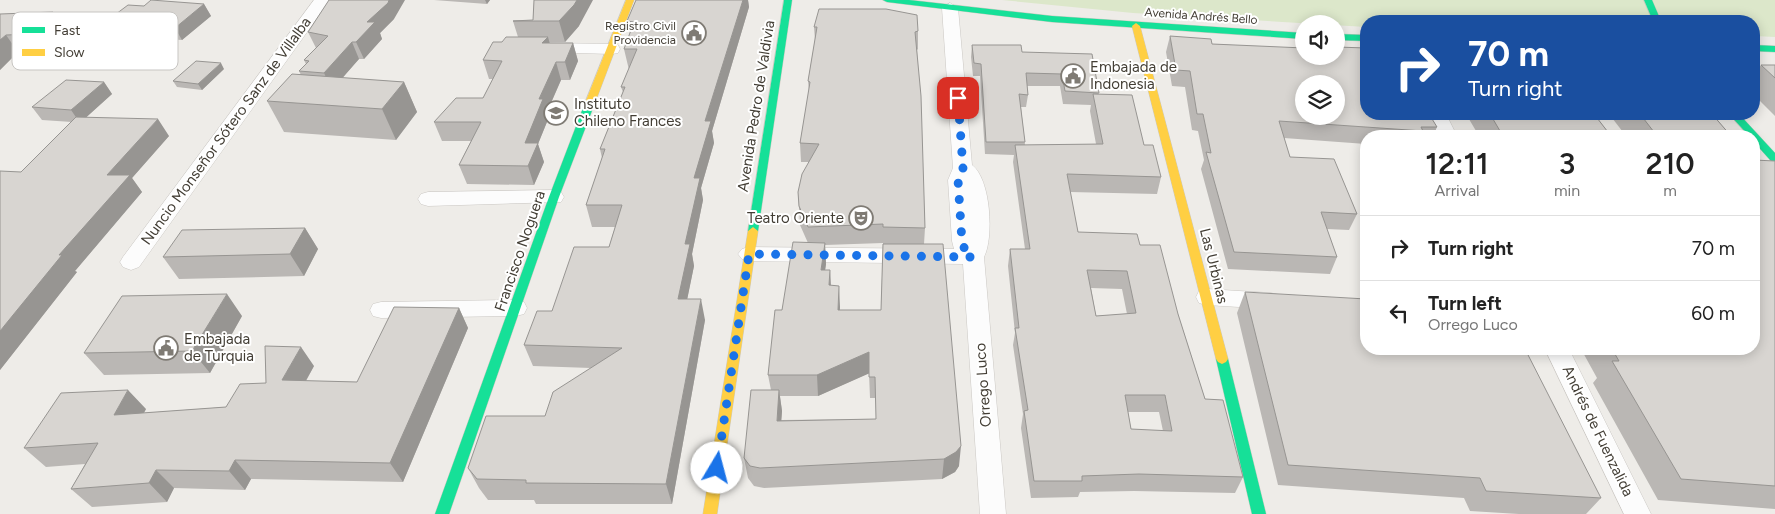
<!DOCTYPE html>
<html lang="en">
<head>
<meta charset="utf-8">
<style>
  body { margin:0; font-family:Figtree,sans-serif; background:#f2f2f2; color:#222; height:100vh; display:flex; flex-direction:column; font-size:19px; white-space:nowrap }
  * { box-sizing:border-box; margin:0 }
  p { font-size:16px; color:#767676 }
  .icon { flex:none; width:28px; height:28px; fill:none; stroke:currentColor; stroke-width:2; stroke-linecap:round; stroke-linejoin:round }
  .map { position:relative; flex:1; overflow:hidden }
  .side { position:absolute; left:1360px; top:130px; width:400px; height:225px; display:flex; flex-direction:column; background:#fff; border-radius:20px; box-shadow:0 2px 12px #0003 }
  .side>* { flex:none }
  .guide { position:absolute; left:1360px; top:15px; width:400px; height:105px; border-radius:20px; box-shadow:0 2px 12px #0003; background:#1a4fa0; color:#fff; overflow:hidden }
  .fabs { position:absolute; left:1295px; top:15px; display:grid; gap:10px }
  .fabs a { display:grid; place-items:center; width:50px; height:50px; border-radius:50%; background:#fff; box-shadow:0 2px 12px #0003; font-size:25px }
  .pin { position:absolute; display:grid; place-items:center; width:42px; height:42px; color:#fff; margin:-21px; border-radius:10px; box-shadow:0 2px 8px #0006 }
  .me { position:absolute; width:55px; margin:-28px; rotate:8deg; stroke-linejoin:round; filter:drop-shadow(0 0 4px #0008) }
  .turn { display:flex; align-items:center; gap:18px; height:105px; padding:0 25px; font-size:22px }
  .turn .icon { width:65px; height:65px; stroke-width:2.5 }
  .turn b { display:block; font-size:35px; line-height:42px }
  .eta { display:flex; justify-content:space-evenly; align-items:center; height:85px; text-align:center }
  .eta b { font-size:30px; font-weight:600; line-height:35px }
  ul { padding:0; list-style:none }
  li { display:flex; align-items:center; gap:15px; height:65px; padding:0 25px; border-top:1px solid #e0e0e0 }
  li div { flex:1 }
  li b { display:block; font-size:19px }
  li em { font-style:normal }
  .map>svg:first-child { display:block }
  .green { fill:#dce7ca }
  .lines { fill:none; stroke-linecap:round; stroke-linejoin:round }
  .street-casing { stroke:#cbc8c4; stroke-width:1 }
  .fast-casing { stroke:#ccc9c0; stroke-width:1 }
  .slow-casing { stroke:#ccc9c0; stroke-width:1 }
  .street { fill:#fcfcfc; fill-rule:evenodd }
  .fast { fill:#16e098; fill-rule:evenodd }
  .slow { fill:#ffcf43; fill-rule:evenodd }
  .wall { fill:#bab7b4; fill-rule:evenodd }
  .shaded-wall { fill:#979592 }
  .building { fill:#d8d5d1; stroke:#979592; fill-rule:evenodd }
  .route { stroke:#1a73e8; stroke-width:9; stroke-dasharray:0 16.2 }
  .labels { text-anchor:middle; stroke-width:4; stroke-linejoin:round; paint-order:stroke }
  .far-street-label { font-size:12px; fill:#433e35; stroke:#fff }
  .far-poi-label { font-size:12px; fill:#433e35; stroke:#fff; text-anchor:end }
  .poi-label { font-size:15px; fill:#433e35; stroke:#fff; text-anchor:start }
  .street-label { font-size:15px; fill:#433e35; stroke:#fff }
  .key { fill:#fff; stroke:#c7c5c2; stroke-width:1 }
  .key-label { font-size:14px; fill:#433e35 }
</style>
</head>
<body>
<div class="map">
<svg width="1775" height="514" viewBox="0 0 1775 514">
  <rect width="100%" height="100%" fill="#eeece8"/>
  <path class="green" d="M1002 0H1775V37L1754 36V21H1366V27L1133 13Z"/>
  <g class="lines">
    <g class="street-casing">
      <path id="street" d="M314 0H330L139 267 131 270 123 267 120 262 123 257Z
        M950 3 958 8 972 165C991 179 994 238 984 257L1006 514H980L963 264 749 261 742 259 738 254 742 249 749 247 954 249 952 241 948 180 953 168 942 8Z
        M547 43 612 44 618 45 620 49 618 53 612 54 541 52 539 48 541 44Z
        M1428 114H1446L1457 136H1439Z
        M554 190 561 192 564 197 561 202 428 206 421 204 418 199 421 194 428 192Z
        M1207 289 1271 293 1279 295 1282 301 1279 307 1271 309 1207 305 1199 303 1196 297 1199 291Z
        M516 300 524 302 527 308 524 314 516 316 381 318 373 316 370 310 373 304 381 302Z
        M1545 349H1569L1651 514H1624Z"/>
    </g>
    <g class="fast-casing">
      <path id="fast" d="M784 0H792L758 231 753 235 748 231Z
        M883 0H909L1052 16 1304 33V39L1052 22 887 2Z
        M1644 0H1652L1661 21H1653Z
        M1336 34 1366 35V41L1336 40Z
        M1754 45 1775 46V52L1754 51Z
        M588 105 593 108 559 197 449 514H435L549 197 583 108Z
        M1729 114H1739L1775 153V162L1771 161 1754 142V136H1749Z
        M1222 354 1226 356 1228 359 1266 514H1252L1216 359 1218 356Z"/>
    </g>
    <g class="slow-casing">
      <path id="slow" d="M626 0H634L593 108 591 110H585L583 108Z
        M1136 23 1140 26 1228 359 1226 362 1222 364 1218 362 1216 359 1132 26Z
        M753 227 758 231 717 514H703L748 231Z"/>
    </g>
    <use href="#street" class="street"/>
    <use href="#fast" class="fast"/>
    <use href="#slow" class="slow"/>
  </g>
  <path class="wall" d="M434 0H490L487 4Z
    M534 0 579 26 565 42H549V43H573L578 61 570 80H561L547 112 549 117 538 144 544 162 534 185 467 184 459 165 471 141H442L434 122 483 98 493 79H489L483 60 502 42 518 37 513 21 533 20Z
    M636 0H748L749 7 712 131 714 143 701 188 703 200 692 254 694 266 687 299 705 320 672 504H536L534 500H488L479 488 468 468 545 416 591 368 533 366 524 345 552 311 609 247 615 227H592L586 205 602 158 600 149 623 92 621 87 629 70 624 49 630 33 627 21Z
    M204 4 211 16 182 40 166 39 159 45 104 41 96 29 144 6Z
    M0 14 64 29 43 51 18 52 0 70Z
    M394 19 380 33 382 39 364 59H359L342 78 404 82 417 112 396 140 284 132 267 101 301 75 299 71 306 64 304 60 316 48 308 32Z
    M814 27 918 31V49L917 50 925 228 924 244 959 466 955 472 942 479 764 488 754 486 748 478 744 458 771 390 768 375 782 310 808 243 800 225 798 192 809 162H801L800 143 809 91 808 81 815 40ZM883 243 881 310H840L831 285 830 270H825L826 264 825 245ZM869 373 870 398H876V419L781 420 782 411 780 396H818Z
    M1170 36 1212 44 1336 50 1337 47 1366 114 1437 127 1433 136H1366V144L1284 138 1290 157 1357 214 1349 230 1327 229 1337 257 1330 274 1228 269 1201 169 1204 160 1198 131 1192 130 1185 87 1172 86 1166 52Z
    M972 45 1022 52 1099 93 1098 94 1144 145 1161 177 1157 194 1070 192 1078 232 1140 245 1178 314 1205 399 1243 477 1235 493 1134 491 1080 492 1078 497 1031 498 1021 428 1023 414 1013 345 1015 333 1008 266 1010 249H1025L1013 162 1014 155 985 154 980 76H973L971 57ZM1027 86H1060L1063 104 1091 105 1090 111 1096 144 1025 145 1021 107H1026L1028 95ZM1091 288 1122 289 1127 314 1096 316ZM1128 412H1159L1163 431 1131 429Z
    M1761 65H1775V116L1754 95V74Z
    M224 69 202 90 177 87 173 81Z
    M104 82 112 94 85 118 169 136 132 178 142 192 75 271 77 272 0 370 21 172 72 122 42 120 32 107Z
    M1466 114H1594L1611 136H1479Z
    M1609 114H1712L1731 136H1626Z
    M1775 161V509L1658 500 1593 383 1597 378 1581 349H1754Z
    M305 228 318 249 304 276 179 279 163 257Z
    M1245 292 1601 498 1586 514H1519L1470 511 1464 498 1278 485 1237 313Z
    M459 308 468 328 403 482 251 479 245 490 174 488 167 502 92 507 71 489 85 464 46 467 24 448 146 409 144 413 226 407 266 383 314 366 306 381 357 382Z
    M242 316 210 373 104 375 84 353Z"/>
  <path class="shaded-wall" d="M389 0H405L394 19 380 33 382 39 364 59 356 42 367 22Z
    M485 0H490L487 4Z
    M577 0H593L579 26 565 42 559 21Z
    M743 0H748L749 7 712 131 714 143 701 188 703 200 692 254 694 266 683 320 678 299 694 178 705 121Z
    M204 4 211 16 182 40 175 28Z
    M53 12 64 29 43 51 31 34Z
    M159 27 166 39 159 45 152 33Z
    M6 35 18 52 0 70V40Z
    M548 37 553 55 542 43Z
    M352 42 359 59 332 90 324 73Z
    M573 43 578 61 570 80 565 62Z
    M556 62 561 80 547 112 549 117 538 144 544 162 534 185 528 166 525 143 539 99Z
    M221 63 224 69 202 90 198 84Z
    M104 82 112 94 80 123 71 110Z
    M404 82 417 112 396 140 382 109Z
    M158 119 169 136 132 178 142 192 75 271 77 272 0 370V331L59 255 107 175Z
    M305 228 318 249 304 276 290 254Z
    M825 243 826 264 822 291 821 270Z
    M830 270 831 292 829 285Z
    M839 286 840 307 839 331 838 310Z
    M227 294 242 316 210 373 192 351Z
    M701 299 705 320 672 504 666 484Z
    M459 308 468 328 403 482 390 463Z
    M301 347 314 366 295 400 282 380Z
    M869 352 870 373 818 396 817 375Z
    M128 390 146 409 132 434 114 415Z
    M779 390 782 411 780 441 777 421Z
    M961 446 959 466 955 472 942 479 944 459Z
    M235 460 251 479 245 490 229 471Z
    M156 470 174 488 167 502 149 483Z"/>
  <path class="building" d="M151 0 204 4 175 28 159 27 152 33 96 29 128 5 144 6Z
    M329 0H389L388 3 367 22H375L356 42H352L324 73 299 71 309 61 304 60 328 36 308 32Z
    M534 0H577L574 5 559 21H513L533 20Z
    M636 0H743L705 121H711L694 178H700L685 244H690L678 299H701L666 484 526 483V480L477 479 468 468 486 416H545L553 392 622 348 524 345 537 311H552L574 247H609L622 205H586L605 149H600L625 87H621L637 49H624L634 22 627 21Z
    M819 9H886L917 15 918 31 915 32 921 96 925 228 883 227V224L808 227 799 206 798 192 802 174 819 144 800 143 810 82 808 81 817 27H814Z
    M53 12 31 34 6 35 0 40V14Z
    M1170 36 1211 39 1212 44 1304 48V56H1336V50H1339L1337 47 1366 48V114H1429L1437 127H1421L1423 131 1279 121 1290 157 1334 159 1357 214 1321 212 1337 257 1234 252 1206 152 1211 153 1203 114H1197L1190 71 1176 70ZM1304 84H1336V116H1304Z
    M506 37H548L542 43H573L565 62H556L539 99H543L525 143H538L528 166 459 165 481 122H434L456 98H483L502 61 483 60 493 42H502Z
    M972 45H1021L1022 52 1092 54 1099 93 1065 91 1062 74 1026 73 1028 95 1019 94 1025 142H986L981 64 974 63Z
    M196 61 221 63 198 84 173 81Z
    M1761 65H1775V78Z
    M292 74 404 82 382 109 267 101Z
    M66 80 104 82 71 110 32 107Z
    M1093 94 1132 95 1144 145H1153L1161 177 1067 174 1078 232 1137 234 1140 245H1160L1178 314 1205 399 1223 400 1243 477 1139 474 1082 476V481H1034L1024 411 1028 410 1015 328H1019L1010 249H1030L1015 145 1103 144ZM1087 270 1127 271 1136 313 1096 316ZM1125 395H1165L1172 431 1131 429Z
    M1490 114H1594L1611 136H1503Z
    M1640 114H1712L1731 136H1682L1680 133 1654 132Z
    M76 117 158 119 107 175H130L59 255H62L0 331V171L21 172Z
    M1754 160 1775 161V486L1681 479 1612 361H1619L1612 349H1754Z
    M305 228 290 254 163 257 182 230Z
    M793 242 825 243 821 270H830L829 285 839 286 838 310H881L883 244H943L961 446 956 452 944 459 760 468 750 466 744 458 751 390H779L777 421 876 419 875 377H869V352L817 375H768L775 310H782Z
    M1245 292 1366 299V349H1525L1601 498 1486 491 1480 478 1288 465Z
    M227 294 192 351 84 353 122 296Z
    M394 307 459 308 390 463 235 460 229 471 156 470 149 483 71 489 98 443 24 448 61 393 128 390 114 415 226 407 240 384 266 383 265 346 301 347 282 380 357 382Z"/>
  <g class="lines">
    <path class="route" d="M717 468 749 254 973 257 965 250 962 242 958 180 963 168 958 98"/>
  </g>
  <defs>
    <g id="civic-ring" transform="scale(1.25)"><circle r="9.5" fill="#fff" stroke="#7f7b74" stroke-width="1.5"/><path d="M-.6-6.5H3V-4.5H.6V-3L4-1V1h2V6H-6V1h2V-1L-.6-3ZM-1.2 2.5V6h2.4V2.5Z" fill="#7f7b74"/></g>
    <g id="university-ring" transform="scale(1.25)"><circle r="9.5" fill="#fff" stroke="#7f7b74" stroke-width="1.5"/><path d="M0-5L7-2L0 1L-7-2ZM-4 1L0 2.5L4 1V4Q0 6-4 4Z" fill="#7f7b74"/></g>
    <g id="theatre-ring" transform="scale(1.25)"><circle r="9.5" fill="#fff" stroke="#7f7b74" stroke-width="1.5"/><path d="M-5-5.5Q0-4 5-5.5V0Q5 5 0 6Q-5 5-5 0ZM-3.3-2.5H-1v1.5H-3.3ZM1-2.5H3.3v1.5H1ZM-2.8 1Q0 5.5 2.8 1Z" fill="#7f7b74"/></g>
  </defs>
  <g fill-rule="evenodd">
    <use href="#civic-ring" x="694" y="33"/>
    <use href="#civic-ring" x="1073" y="76"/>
    <use href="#university-ring" x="556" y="113"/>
    <use href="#theatre-ring" x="861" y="218"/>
    <use href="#civic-ring" x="166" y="348"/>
  </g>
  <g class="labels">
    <g class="far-street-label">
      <text transform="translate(1201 16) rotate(4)" y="4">Avenida Andrés Bello</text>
    </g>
    <g class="far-poi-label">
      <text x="676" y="30">Registro Civil<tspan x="676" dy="14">Providencia</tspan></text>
    </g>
    <g class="poi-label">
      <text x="1090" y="72">Embajada de<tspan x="1090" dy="17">Indonesia</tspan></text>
      <text x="574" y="109">Instituto<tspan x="574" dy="17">Chileno Frances</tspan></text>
      <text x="844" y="223" text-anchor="end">Teatro Oriente</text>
      <text x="184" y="344">Embajada<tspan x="184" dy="17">de Turquia</tspan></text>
    </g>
    <g class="street-label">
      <text transform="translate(756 106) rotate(-81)" y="5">Avenida Pedro de Valdivia</text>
      <text transform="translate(226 131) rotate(-54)" y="5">Nuncio Monseñor Sótero Sanz de Villalba</text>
      <text transform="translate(520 251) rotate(-71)" y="5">Francisco Noguera</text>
      <text transform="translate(1214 266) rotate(76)" y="5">Las Urbinas</text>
      <text transform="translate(983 385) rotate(-94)" y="5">Orrego Luco</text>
      <text transform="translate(1598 431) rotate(64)" y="5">Andrés de Fuenzalida</text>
    </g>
  </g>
  <rect x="12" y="12" width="166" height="58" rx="8" class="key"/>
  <rect x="22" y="27" width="23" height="6" fill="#16e098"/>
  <rect x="22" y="49" width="23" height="7" fill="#ffcf43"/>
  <g class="key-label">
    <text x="54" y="35">Fast</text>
    <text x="54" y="57">Slow</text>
  </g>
</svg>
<div class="fabs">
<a><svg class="icon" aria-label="sound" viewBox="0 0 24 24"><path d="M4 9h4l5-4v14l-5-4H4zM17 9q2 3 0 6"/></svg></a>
<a><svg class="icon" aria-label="layers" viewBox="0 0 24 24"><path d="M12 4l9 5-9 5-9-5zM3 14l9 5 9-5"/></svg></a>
</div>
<div class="pin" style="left:958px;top:98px;background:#d93025"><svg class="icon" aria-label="arrive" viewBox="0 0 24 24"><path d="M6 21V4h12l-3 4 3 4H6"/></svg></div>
<svg class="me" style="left:717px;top:468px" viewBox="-20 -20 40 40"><circle r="19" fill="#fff"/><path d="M0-13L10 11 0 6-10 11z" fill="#1a73e8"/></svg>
<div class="guide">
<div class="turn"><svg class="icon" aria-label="right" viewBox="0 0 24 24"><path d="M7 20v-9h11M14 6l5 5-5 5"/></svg><div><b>70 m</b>Turn right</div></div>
</div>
<section class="side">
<div class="eta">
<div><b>12:11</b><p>Arrival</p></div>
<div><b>3</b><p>min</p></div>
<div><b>210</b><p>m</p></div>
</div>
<ul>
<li><svg class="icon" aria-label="right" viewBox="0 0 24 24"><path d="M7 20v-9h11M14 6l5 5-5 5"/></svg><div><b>Turn right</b></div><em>70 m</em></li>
<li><svg class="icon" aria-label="left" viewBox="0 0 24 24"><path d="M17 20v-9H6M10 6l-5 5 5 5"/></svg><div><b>Turn left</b><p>Orrego Luco</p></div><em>60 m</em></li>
</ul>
</section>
</div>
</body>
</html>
